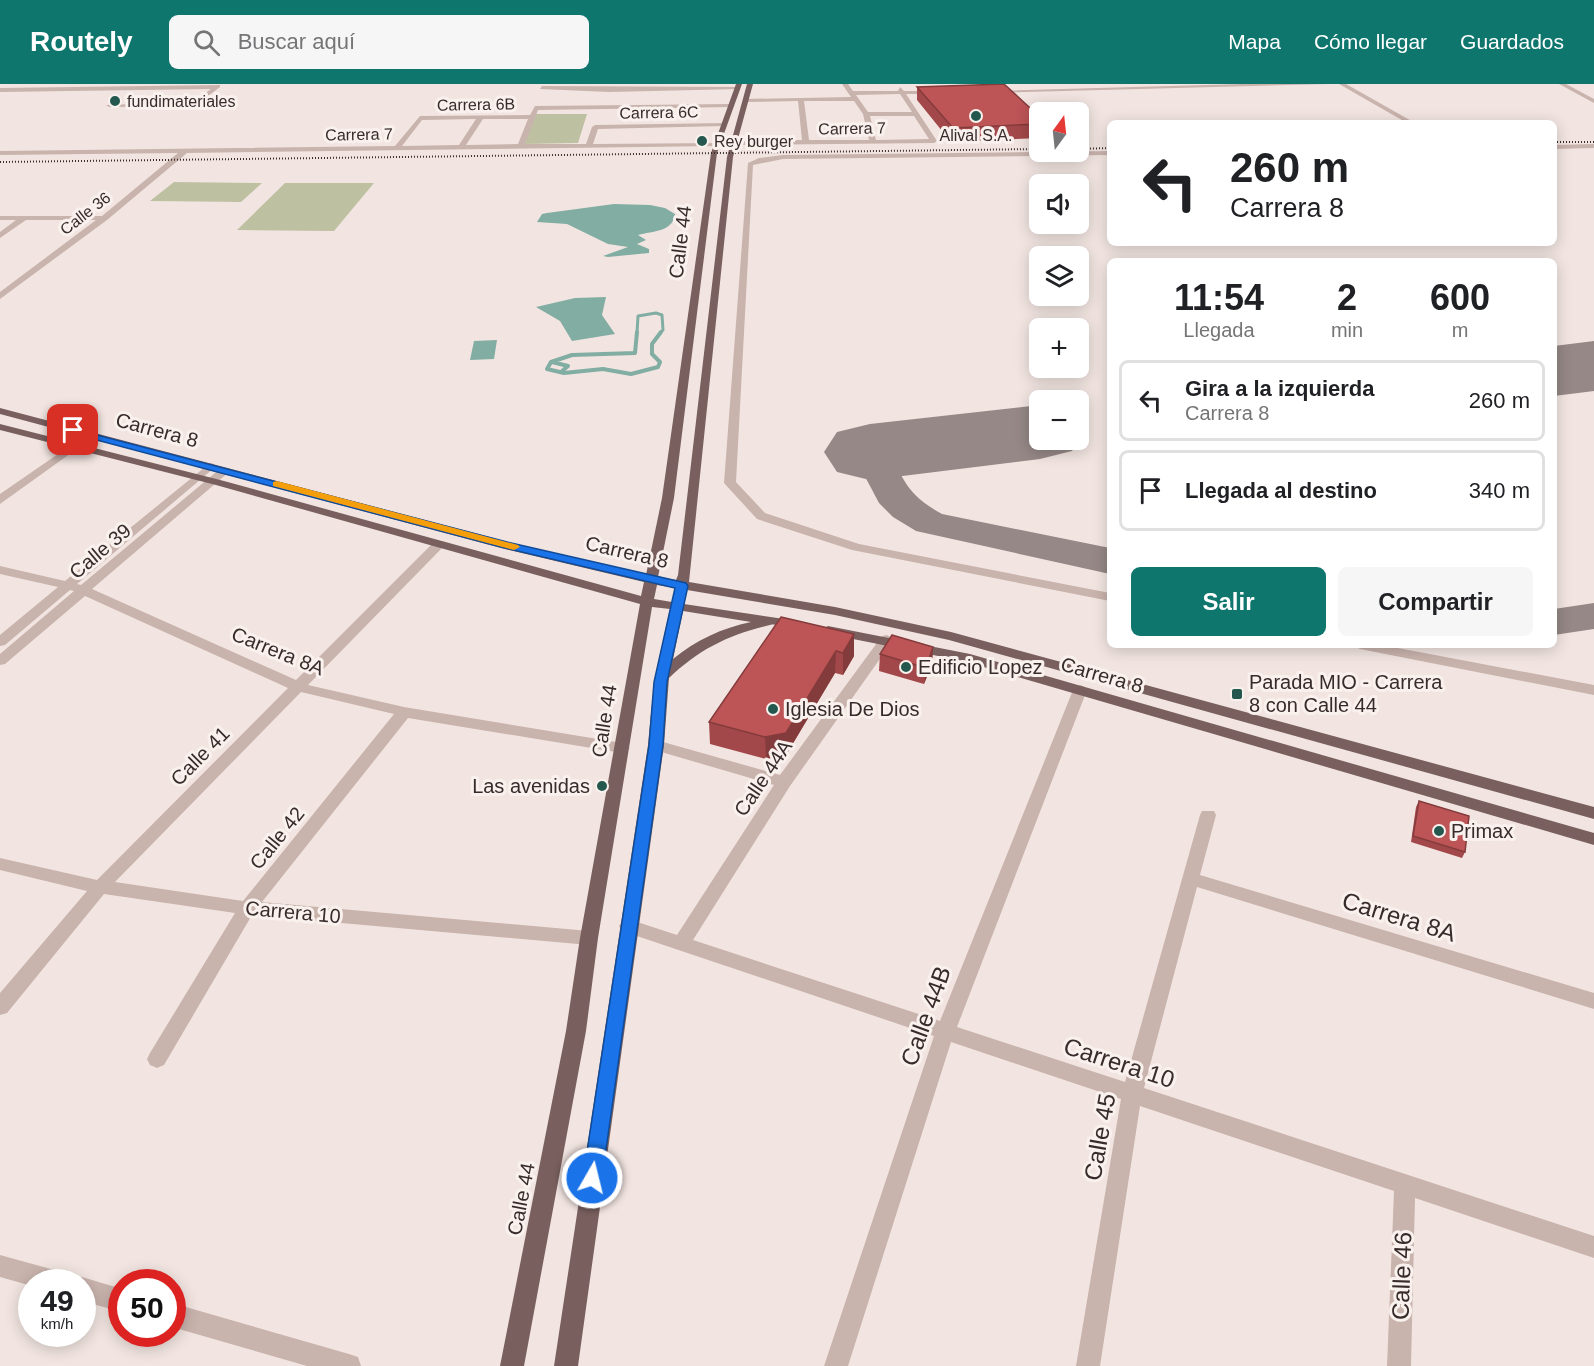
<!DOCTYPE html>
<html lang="es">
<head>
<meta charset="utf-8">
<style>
  body { margin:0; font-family:Helvetica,sans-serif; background:#f6f6f6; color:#202124; height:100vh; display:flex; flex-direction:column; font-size:22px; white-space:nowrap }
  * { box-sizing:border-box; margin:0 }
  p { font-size:20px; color:#757577 }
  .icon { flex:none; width:33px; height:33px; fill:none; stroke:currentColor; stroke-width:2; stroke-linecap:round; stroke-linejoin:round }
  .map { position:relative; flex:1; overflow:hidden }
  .drawer { position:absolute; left:1107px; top:174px; width:450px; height:390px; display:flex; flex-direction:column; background:#fff; border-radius:9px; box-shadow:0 3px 15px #0003 }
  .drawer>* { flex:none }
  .guide { position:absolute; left:1107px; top:36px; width:450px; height:126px; border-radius:9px; box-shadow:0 3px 15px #0003; background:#fff; color:#202124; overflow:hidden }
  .needle { width:39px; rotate:15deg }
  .controls { position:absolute; left:1029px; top:18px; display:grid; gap:12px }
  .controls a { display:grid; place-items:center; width:60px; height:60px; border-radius:9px; background:#fff; box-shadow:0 3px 15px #0003; font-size:30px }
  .speed { position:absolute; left:18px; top:1185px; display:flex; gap:12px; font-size:30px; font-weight:700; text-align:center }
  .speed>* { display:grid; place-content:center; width:78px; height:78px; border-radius:50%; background:#fff; box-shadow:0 3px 15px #0003; line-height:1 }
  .speed small { font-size:15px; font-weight:400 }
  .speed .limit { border:9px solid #d22; background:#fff; color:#111 }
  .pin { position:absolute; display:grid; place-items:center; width:51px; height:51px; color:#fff; margin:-26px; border-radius:12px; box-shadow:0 3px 9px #0006 }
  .me { position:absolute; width:66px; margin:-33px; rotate:8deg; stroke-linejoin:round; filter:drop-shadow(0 0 4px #0008) }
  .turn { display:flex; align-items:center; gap:21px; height:126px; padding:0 24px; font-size:27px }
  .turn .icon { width:78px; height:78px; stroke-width:2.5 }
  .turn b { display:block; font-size:42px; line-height:51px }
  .eta { display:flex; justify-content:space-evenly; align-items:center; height:102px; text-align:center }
  .eta b { font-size:36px; font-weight:700; line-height:42px }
  .action { display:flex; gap:12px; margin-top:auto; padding:12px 24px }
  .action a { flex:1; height:69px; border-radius:9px; background:#0f766e; color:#fff; font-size:24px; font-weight:700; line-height:69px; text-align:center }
  .action a+a { background:#f6f6f6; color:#202124 }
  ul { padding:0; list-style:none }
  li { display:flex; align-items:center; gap:18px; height:81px; margin:0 12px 9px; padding:0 12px; border:3px solid #e0e0e0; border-radius:9px }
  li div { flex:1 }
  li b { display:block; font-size:22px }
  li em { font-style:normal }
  header { display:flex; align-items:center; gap:36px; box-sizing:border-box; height:84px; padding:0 30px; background:#0f766e; color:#fff }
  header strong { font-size:28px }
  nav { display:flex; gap:33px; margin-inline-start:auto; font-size:21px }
  .search { width:420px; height:54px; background:#f6f6f6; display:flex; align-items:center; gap:15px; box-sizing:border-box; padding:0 21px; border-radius:9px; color:#757577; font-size:22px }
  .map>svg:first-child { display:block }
  .green { fill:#bec0a2 }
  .water { fill:#82ada3 }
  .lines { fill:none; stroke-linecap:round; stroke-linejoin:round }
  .stream-far1 { stroke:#82ada3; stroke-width:3 }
  .stream { stroke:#82ada3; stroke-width:4 }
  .taxiway { fill:#958886; fill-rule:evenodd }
  .runway { fill:#958886; fill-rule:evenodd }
  .minor { fill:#c9b3ad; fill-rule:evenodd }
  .major { fill:#79605e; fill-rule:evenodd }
  .rail { stroke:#382c2b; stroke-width:2; stroke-dasharray:1 2; stroke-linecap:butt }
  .wall { fill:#a3484a }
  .shaded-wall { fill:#843b3c }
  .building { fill:#bd5456; stroke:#843b3c; stroke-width:1.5 }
  .route { fill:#1a73e8; stroke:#114b97; stroke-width:1.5 }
  .slow { fill:#f59e0b }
  .poi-dot { fill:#24574d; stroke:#f9f1ed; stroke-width:2 }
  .labels { text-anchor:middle; stroke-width:6; stroke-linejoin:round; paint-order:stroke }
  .far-poi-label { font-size:16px; fill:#382c2b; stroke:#f9f1ed; text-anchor:start }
  .far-street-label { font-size:16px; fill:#382c2b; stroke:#f9f1ed }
  .street-label { font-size:20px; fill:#382c2b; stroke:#f9f1ed }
  .poi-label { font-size:20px; fill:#382c2b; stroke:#f9f1ed; text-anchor:start }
  .near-street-label { font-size:24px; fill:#382c2b; stroke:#f9f1ed }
</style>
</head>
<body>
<header>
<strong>Routely</strong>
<div class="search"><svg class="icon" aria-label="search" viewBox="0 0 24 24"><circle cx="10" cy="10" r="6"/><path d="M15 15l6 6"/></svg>Buscar aquí</div>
<nav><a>Mapa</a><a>Cómo llegar</a><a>Guardados</a></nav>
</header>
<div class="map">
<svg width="1594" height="1282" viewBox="0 0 1594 1282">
  <rect width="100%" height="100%" fill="#f2e5e1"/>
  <path class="green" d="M536 30H587L578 59 524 60Z
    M174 98 262 99 241 118 150 117Z
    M285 99H374L334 147 237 146Z"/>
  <path class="water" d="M614 120 650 121 665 124 675 130C673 148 653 147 638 151L646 156 637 160 649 165V169L608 173 603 172 628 163 608 160 567 140 537 138 542 130 547 129Z
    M606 213 602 231 615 250 572 257 560 237 536 223 575 214Z
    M497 256 494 275 470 276 474 257Z"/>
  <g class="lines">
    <path class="stream-far1" d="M637 249 638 232 656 229 662 231 663 246 660 249"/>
    <path class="stream" d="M637 248 635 269 572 271 551 278 547 285 564 289 603 285 631 290 658 283 660 278 652 270V260L661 248
      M552 278 568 282 561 288"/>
    <path class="taxiway" d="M870 357 883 360C906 394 902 408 942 430L1110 464V490L916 447 893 433 879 419 852 368 857 360Z
      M1594 519V545L1554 551V525Z"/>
    <path class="runway" d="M1594 257V307L1554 312V262Z
      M1040 321V356H1078V339L1085 348 1072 367 1040 375 870 396 837 388 824 368 837 348 870 340Z"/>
    <path class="minor" d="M842 0H848L853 7H898L900 3 904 7H940L938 10H906L937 57 934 59 733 61 730 59 733 57 802 56 798 17 745 18 743 15 851 13ZM900 10 912 28H868L856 11ZM804 17H854L863 30 869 56H809ZM870 32H914L929 55 876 56Z
      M1242 0H1330L992 9 989 7Z
      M1339 0H1346L1415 39H1407Z
      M1559 0H1566L1594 15V19Z
      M220 1V3L195 22 109 23 106 21 193 18 211 5 0 8V4Z
      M542 2 737 3 740 5 609 8 540 5Z
      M732 20 734 23 538 26 525 60H586L592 43 595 41 726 39 724 42 598 45 593 60 720 59 718 62 187 69 107 136 0 215V208L96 136H26L0 154V148L16 136H0V132H102L178 69 0 71V67L395 62 420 32 530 31 535 22ZM476 35 459 61 402 62 422 36ZM483 35H528L518 60 466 61Z
      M1594 60V64L1554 65V61Z
      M1110 67V71L783 75 753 81 736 398 765 429 859 460 1110 509V517L852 466 757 435 724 399 748 79 759 74 783 71Z
      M74 359 80 362 78 364 0 420V410Z
      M210 379 214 380V384L77 500 81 501 221 384H229V388L92 505 296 596 435 457H443L445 460 443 463 308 601 404 623 622 659 630 664 622 669 408 634 262 818 589 847 595 849 598 854 595 859 589 861 252 831 164 981 157 984 150 981 147 975 150 969 235 829 104 810 7 929 0 931V909L87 807 0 786V774L97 796 288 604 85 512 5 580 0 581V570L74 507 70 506 5 561 0 562V551L58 503 0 490V482L65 497ZM301 608 394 630 243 817 115 798Z
      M887 551 894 555 790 702 693 856 940 937 1073 606 1080 601 1085 603 1087 606 957 943 1125 998 1200 731 1202 727H1214L1216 731 1200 791 1594 909V925L1197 803 1144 1004 1594 1152V1174L1415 1114 1411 1282H1387L1394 1107 1140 1022 1100 1282H1076L1121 1015 951 958 848 1282H824L934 952 622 847 619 842 622 837 628 835 677 851 774 701 651 665 648 661 651 657 656 656 780 691 882 552Z
      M1353 561H1382L1594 601V611L1360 565Z
      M0 1171 58 1187 66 1190 69 1198H32V1202L0 1193Z
      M82 1193 122 1205V1228L82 1217V1198H73Z
      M172 1219 349 1270 358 1273 361 1282H307L172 1243Z"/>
    <path class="major" d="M736 0H742L717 69 674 414 658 493 676 496 678 491 727 73 747 0H753L733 73 689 498 835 523 951 548 1594 723V735L949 556 835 531 687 506 684 520 798 537 805 541C795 551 781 538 770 541 730 550 699 565 669 594L664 661 578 1282H554L648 661 654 598 670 525 652 523 598 854 586 947 524 1282H500L566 947 580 854 640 520 216 401 0 346V340L224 397 641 512 644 498 501 464 0 330V324L508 458 646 491 662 414 711 69ZM657 501 675 504 672 518 654 515ZM683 527 751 538C722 544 696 556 673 575Z
      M828 542 970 570 1594 749V761L963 577 823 549 821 546Z"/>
    <path class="rail" d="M1554 58H1594
      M1078 65 1110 64
      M0 78 1040 65"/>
  </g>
  <path class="wall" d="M917 3 1040 33V54L951 58 917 16Z
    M854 550V572L843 591 835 589 786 671 766 675 710 660 709 638Z
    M933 563 932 580 924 600 879 587 880 570Z
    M1419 717 1465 768 1462 774 1411 758 1416 723Z"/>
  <path class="shaded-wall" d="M854 550V572L843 591V569Z
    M933 563 932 580 924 600 926 584Z
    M836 567 835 589 786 671 766 675 765 653Z"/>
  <path class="building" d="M1004 0 1040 33V40L953 44 917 3Z
    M781 533 854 550 843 569 836 567 786 649 765 653 709 638Z
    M892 551 933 563 926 584 880 570Z
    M1419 717 1469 732 1465 768 1413 752Z"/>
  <path class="route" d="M70 344 507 458 686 499 688 502 667 598 663 661 602 1094 599 1100 592 1103 586 1100 583 1094 649 661 654 598 675 504 501 463 70 349Z"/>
  <path class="slow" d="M277 397 518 461 520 463 514 466 273 402V398Z"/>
  <g class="poi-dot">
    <circle cx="115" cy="17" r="6"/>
    <circle cx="976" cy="32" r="6"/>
    <circle cx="702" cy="57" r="6"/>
    <circle cx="906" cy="583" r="6"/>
    <rect x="1231" y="604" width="12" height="12" rx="3"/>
    <circle cx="773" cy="625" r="6"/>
    <circle cx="602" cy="702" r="6"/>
    <circle cx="1439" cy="747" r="6"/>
  </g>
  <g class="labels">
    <g class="far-poi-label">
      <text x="127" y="23">fundimateriales</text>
      <text x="976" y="57" text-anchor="middle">Alival S.A.</text>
      <text x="714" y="63">Rey burger</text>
    </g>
    <g class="far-street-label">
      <text transform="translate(476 20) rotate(-1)" y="6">Carrera 6B</text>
      <text transform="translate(659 28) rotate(-1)" y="6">Carrera 6C</text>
      <text transform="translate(852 44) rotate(-1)" y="6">Carrera 7</text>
      <text transform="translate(359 50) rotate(-1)" y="6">Carrera 7</text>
      <text transform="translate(85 129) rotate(-38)" y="6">Calle 36</text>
    </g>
    <g class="street-label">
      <text transform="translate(680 158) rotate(-83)" y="7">Calle 44</text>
      <text transform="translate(157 346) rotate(15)" y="7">Carrera 8</text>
      <text transform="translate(100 467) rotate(-40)" y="7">Calle 39</text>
      <text transform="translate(627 468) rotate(13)" y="7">Carrera 8</text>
      <text transform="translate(278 567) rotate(22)" y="7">Carrera 8A</text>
      <text transform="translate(1102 591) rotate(16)" y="7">Carrera 8</text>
      <text transform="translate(604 637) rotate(-81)" y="7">Calle 44</text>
      <text transform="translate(200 672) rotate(-45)" y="7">Calle 41</text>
      <text transform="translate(763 694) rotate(-56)" y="7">Calle 44A</text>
      <text transform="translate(277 754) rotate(-51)" y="7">Calle 42</text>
      <text transform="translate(293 828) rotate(5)" y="7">Carrera 10</text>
      <text transform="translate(521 1115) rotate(-79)" y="7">Calle 44</text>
    </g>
    <g class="poi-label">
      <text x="918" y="590">Edificio Lopez</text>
      <text x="1249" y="605">Parada MIO - Carrera<tspan x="1249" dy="23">8 con Calle 44</tspan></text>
      <text x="785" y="632">Iglesia De Dios</text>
      <text x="590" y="709" text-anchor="end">Las avenidas</text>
      <text x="1451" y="754">Primax</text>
    </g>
    <g class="near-street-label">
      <text transform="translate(1399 833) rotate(17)" y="8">Carrera 8A</text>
      <text transform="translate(926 932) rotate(-70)" y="8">Calle 44B</text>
      <text transform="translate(1119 979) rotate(18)" y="8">Carrera 10</text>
      <text transform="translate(1100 1053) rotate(-80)" y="8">Calle 45</text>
      <text transform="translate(1402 1192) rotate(-88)" y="8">Calle 46</text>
    </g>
  </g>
</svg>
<div class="controls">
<a><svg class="needle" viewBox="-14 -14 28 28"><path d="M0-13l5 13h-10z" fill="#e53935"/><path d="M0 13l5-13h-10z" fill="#757577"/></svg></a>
<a><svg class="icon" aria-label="sound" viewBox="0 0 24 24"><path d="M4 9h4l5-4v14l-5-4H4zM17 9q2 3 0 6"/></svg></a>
<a><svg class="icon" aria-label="layers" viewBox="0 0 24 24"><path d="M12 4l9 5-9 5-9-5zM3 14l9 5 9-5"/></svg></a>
<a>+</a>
<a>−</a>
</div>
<div class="speed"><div>49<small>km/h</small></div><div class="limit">50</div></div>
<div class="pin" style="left:73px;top:346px;background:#d93025"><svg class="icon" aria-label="arrive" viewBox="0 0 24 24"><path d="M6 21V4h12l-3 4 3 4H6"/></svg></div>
<svg class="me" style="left:592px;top:1094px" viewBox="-20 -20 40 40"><circle r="17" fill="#1a73e8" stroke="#fff" stroke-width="3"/><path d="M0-11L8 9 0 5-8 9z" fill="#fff"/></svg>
<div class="guide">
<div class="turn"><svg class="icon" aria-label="left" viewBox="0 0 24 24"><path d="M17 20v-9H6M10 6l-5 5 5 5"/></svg><div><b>260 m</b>Carrera 8</div></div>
</div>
<section class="drawer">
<div class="eta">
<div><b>11:54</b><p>Llegada</p></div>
<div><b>2</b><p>min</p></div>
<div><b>600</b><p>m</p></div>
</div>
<ul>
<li><svg class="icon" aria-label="left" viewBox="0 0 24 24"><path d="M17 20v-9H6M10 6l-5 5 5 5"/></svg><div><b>Gira a la izquierda</b><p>Carrera 8</p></div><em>260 m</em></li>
<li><svg class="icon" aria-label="arrive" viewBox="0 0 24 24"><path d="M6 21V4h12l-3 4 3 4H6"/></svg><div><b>Llegada al destino</b></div><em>340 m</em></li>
</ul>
<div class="action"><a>Salir</a><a>Compartir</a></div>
</section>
</div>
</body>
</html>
